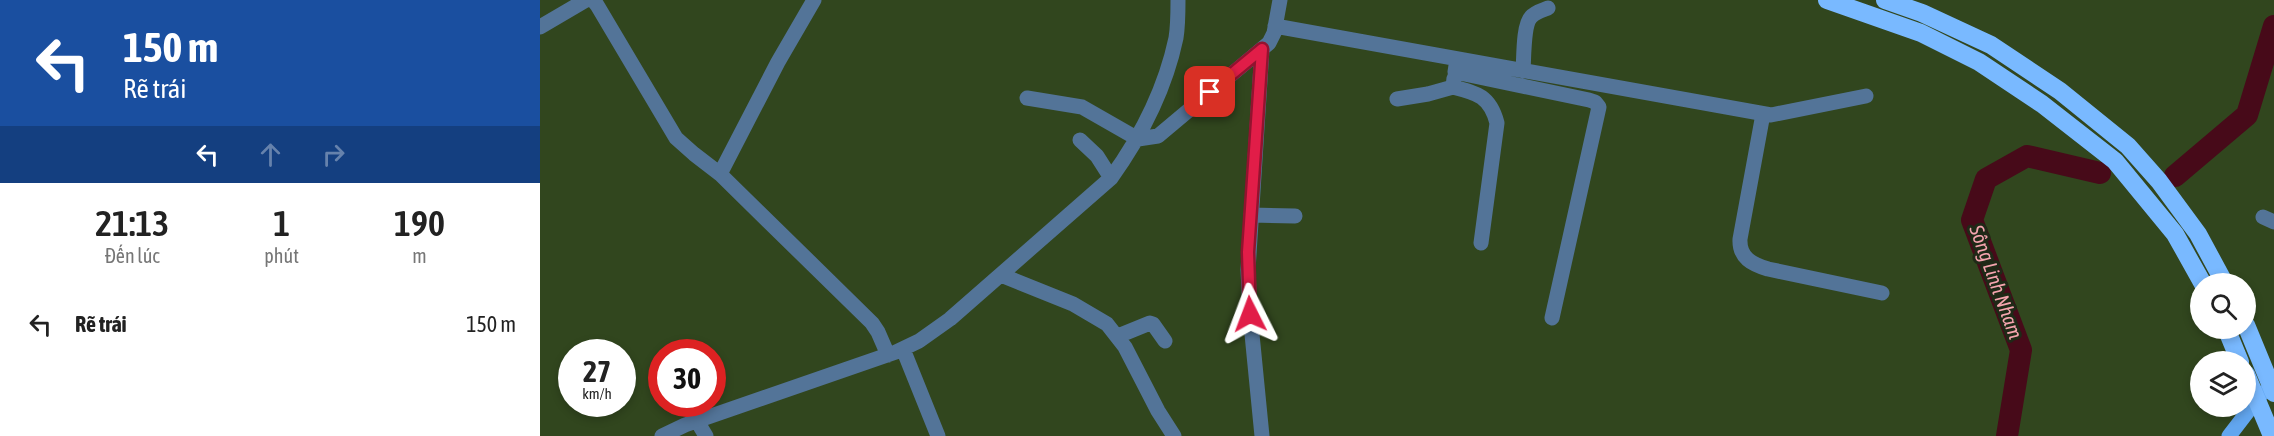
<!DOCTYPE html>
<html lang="vi">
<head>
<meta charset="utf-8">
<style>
  body { margin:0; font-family:"Asap Condensed",sans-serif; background:#f2f2f2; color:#222; height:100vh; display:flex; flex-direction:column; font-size:22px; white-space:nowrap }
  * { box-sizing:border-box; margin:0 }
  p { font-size:20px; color:#767676 }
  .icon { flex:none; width:33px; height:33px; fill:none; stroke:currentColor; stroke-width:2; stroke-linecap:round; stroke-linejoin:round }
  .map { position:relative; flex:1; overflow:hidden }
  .details { display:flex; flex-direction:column; background:#fff; width:540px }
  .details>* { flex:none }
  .top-card { background:#1a4fa0; color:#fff; overflow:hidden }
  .tools { position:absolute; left:1650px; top:273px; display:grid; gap:12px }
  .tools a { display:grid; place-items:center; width:66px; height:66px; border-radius:50%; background:#fff; box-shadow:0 3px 9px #0003; font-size:30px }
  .speed { position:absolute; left:18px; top:339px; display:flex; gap:12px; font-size:30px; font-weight:700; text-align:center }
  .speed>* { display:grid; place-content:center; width:78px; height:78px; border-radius:50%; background:#fff; box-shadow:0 3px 9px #0003; line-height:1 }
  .speed small { font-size:15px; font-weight:400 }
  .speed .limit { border:9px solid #d22; background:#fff; color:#111 }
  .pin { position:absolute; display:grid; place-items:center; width:51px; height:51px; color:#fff; margin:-26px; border-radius:12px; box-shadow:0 3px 9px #0006 }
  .me { position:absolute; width:66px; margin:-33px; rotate:357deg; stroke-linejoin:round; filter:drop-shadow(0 0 4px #0008) }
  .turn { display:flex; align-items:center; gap:21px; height:126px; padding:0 24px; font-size:27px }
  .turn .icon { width:78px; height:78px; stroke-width:2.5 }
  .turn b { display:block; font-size:42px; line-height:51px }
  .lanes { display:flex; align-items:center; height:57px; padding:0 24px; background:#0003; justify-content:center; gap:30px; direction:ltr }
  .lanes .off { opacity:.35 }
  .eta { display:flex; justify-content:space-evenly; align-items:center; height:102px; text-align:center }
  .eta b { font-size:36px; font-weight:600; line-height:42px }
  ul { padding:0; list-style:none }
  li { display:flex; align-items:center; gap:18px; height:78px; padding:0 24px }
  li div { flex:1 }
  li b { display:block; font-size:22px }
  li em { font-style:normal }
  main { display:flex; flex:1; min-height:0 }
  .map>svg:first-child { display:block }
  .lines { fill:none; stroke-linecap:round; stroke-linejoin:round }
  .river { stroke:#470a19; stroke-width:22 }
  .minor { stroke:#537498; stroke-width:15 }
  .major { stroke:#62a6ef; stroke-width:15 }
  .highway { stroke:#79b9ff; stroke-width:18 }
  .route-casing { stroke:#92132f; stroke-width:15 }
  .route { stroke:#e11d48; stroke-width:10 }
  .labels { text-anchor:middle; stroke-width:6; stroke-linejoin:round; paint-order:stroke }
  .water-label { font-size:20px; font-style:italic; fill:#f5a4ae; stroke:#1f2917 }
</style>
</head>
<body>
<main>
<section class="details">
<div class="top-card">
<div class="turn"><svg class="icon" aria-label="left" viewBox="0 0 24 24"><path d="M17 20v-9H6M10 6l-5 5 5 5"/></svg><div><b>150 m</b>Rẽ trái</div></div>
<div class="lanes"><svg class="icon" aria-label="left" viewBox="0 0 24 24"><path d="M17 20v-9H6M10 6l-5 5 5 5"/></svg><svg class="icon off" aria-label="ahead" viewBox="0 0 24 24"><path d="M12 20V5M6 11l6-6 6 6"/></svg><svg class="icon off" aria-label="right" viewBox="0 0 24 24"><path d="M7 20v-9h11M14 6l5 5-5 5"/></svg></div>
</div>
<div class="eta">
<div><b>21:13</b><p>Đến lúc</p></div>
<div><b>1</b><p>phút</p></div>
<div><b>190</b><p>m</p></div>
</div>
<ul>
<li><svg class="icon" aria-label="left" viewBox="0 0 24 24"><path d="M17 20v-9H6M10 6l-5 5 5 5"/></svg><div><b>Rẽ trái</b></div><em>150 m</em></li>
</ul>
</section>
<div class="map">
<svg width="1734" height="436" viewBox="0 0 1734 436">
  <rect width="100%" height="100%" fill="#31461e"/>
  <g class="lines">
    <path class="river" d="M1635 176 1707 115 1734 26
      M1467 436 1481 350 1432 220 1446 179 1487 156 1560 173"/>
    <path class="minor" d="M53 0 57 5 136 138 154 154 180 174
      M274 0 238 62 180 174 332 323 338 332 348 355
      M735 26 1231 115 1326 96
      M0 27 46 0
      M722 49 708 270 710 314 722 436
      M917 59 915 72 1049 100 1055 102 1059 107 1012 318
      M983 71C984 59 983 25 991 17 995 12 1003 10 1008 8
      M913 87C937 93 950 96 957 123L941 243
      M487 98 542 107 598 139 618 136 729 43 734 33 740 0
      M857 99 888 94 913 87 914 78
      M1223 114 1200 239C1199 258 1212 264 1228 269L1342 293
      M540 140 557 156 571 178
      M711 215 755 216
      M1723 217 1734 222
      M461 275 533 304 567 324 585 347 618 411 634 436
      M578 336 610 323 613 324 625 341
      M363 349 398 436
      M157 421 166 436
      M122 436 145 425 356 352 379 341 410 319 571 178C602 135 625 90 636 38 638 26 638 12 638 0"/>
    <path class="major" d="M1689 436 1722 393"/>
    <path class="highway" d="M1287 0 1381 33 1439 62 1502 104 1575 161 1635 234 1663 284
      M1345 0 1382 13 1451 45 1520 91 1588 146 1619 181 1658 234 1685 284
      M1706 325 1734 393
      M1686 328 1700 362
      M1706 374 1732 436"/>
  </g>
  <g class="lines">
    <g class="route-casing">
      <path id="route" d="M670 92 722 49 708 252 710 314"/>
    </g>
    <use href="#route" class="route"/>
  </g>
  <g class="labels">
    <g class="water-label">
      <text transform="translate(1456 282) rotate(70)" y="7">Sông Linh Nham</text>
    </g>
  </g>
</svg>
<div class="tools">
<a><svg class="icon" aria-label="search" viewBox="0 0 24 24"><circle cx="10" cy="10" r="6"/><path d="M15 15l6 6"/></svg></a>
<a><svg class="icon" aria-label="layers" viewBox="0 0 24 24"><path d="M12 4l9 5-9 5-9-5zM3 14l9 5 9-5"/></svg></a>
</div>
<div class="speed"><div>27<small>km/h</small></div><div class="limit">30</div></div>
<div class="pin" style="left:670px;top:92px;background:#d93025"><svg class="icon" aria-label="arrive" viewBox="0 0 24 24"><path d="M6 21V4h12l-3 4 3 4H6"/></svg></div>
<svg class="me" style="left:710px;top:314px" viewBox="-20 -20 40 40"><path d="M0-17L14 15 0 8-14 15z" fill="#e11d48" stroke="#fff" stroke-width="4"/></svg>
</div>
</main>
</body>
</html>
